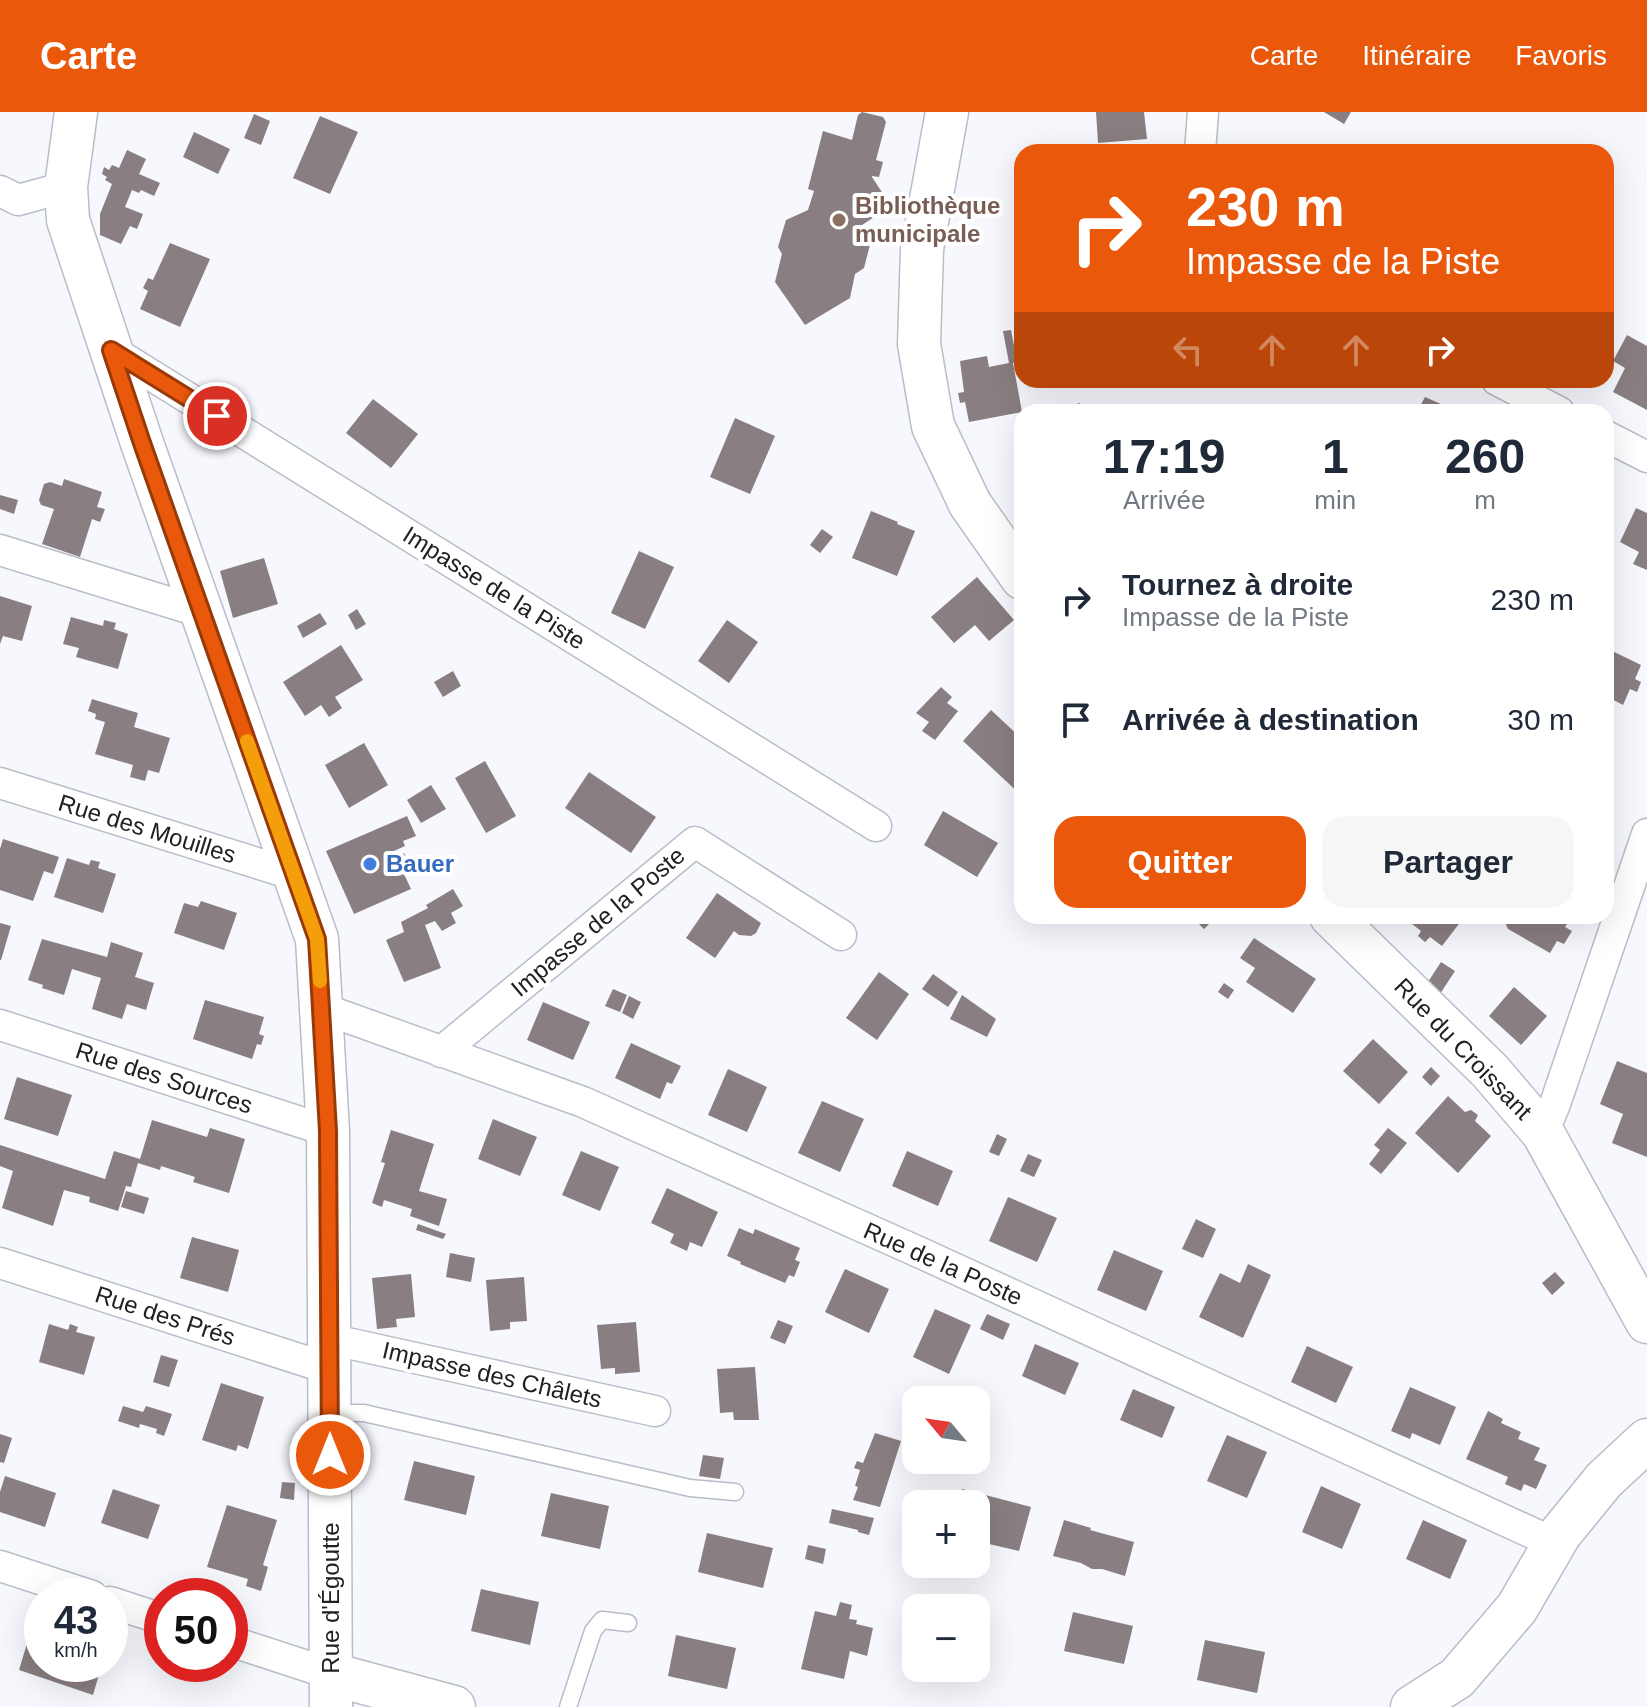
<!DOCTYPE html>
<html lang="fr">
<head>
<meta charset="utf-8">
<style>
  body { margin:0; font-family:Helvetica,sans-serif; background:#f6f6f7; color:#1f2937; height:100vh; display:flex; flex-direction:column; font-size:30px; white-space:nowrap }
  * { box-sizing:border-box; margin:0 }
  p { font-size:26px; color:#747a83 }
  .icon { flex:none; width:44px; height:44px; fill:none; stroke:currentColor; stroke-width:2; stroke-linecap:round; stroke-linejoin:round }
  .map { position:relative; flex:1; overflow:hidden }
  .sheet { position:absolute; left:1014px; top:292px; width:600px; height:520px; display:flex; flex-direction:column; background:#fff; border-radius:24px; box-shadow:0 8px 32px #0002 }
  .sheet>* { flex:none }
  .top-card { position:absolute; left:1014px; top:32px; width:600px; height:244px; border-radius:24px; box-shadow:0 8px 32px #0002; background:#ea580c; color:#fff; overflow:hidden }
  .needle { width:52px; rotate:299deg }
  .controls { position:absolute; left:902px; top:1274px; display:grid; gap:16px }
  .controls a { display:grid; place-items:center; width:88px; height:88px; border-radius:16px; background:#fff; box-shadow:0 8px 32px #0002; font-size:40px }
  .speed { position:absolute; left:24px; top:1466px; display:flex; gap:16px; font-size:40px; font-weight:700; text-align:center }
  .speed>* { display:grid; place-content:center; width:104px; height:104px; border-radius:50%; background:#fff; box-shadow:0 8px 32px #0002; line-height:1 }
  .speed small { font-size:20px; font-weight:400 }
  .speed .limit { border:12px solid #d22; background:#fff; color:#111 }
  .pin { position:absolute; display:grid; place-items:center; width:68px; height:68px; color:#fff; margin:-34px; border:4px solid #fff; border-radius:50%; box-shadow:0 2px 8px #0007 }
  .me { position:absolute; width:88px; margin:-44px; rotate:0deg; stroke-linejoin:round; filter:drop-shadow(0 0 6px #0008) }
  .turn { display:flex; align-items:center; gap:28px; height:168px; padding:0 40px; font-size:36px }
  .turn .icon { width:104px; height:104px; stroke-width:2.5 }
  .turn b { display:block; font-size:56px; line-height:68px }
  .lanes { display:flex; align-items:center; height:76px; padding:0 40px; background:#0003; justify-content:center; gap:40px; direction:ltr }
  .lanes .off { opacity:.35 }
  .eta { display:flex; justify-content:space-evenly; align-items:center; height:136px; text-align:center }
  .eta b { font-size:48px; font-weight:700; line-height:56px }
  .primary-button { display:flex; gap:16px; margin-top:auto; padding:16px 40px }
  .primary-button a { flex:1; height:92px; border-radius:24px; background:#ea580c; color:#fff; font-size:32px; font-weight:700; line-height:92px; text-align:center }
  .primary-button a+a { background:#f6f6f7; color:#1f2937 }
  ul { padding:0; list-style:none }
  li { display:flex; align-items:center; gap:24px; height:120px; padding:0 40px }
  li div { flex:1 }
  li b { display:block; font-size:30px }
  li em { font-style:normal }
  header { display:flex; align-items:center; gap:48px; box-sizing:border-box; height:112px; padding:0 40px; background:#ea580c; color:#fff }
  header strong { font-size:38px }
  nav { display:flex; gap:44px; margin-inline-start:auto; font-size:28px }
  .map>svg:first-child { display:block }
  .building { fill:#897e81 }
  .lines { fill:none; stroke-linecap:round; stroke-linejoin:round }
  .lane-casing { stroke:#b9bdc6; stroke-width:19 }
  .street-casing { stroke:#b9bdc6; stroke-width:33 }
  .secondary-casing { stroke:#b9bdc6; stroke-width:45 }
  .lane { stroke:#fff; stroke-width:16 }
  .street { stroke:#fff; stroke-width:30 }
  .secondary { stroke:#fff; stroke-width:42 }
  .route-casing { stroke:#983908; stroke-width:20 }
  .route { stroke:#ea580c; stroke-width:14 }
  .slow { stroke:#f59e0b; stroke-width:14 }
  .education-dot { fill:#8d6e63; stroke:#fff; stroke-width:3 }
  .shop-dot { fill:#3f7fe0; stroke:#fff; stroke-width:3 }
  .labels { text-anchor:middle; stroke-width:8; stroke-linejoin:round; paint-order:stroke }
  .education-label { font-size:24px; font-weight:bold; fill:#785e54; stroke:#fff; text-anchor:start }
  .street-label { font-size:24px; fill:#202125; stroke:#fff }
  .shop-label { font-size:24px; font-weight:bold; fill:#366cbe; stroke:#fff; text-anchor:start }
</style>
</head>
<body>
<header>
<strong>Carte</strong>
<nav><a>Carte</a><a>Itinéraire</a><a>Favoris</a></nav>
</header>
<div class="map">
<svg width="1647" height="1595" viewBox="0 0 1647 1595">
  <rect width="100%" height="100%" fill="#f6f8fe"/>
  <path class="building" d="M862 0 883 5 886 10 876 48 883 50 879 65 872 64V65L891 94 862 113 871 129 864 156 855 162 850 186 805 213 775 170 782 142 778 135 786 108 808 98 814 79 808 77 823 19 852 28 858 3Z
    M1096 0H1144L1147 27 1098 31Z
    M1324 0H1351L1344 12Z
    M254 2 270 9 261 33 244 26Z
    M320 4 358 20 330 82 293 66Z
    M194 20 230 37 218 62 183 45Z
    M1274 32 1289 40H1270Z
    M127 38 146 47 139 62 160 71 154 84 141 78 139 81 132 78 125 95 143 102 137 117 130 114 121 132 100 123V102L112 72 105 68 107 65 102 62 104 55 109 58 112 53 119 56Z
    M170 131 210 147 180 215 140 197 148 179 143 176 148 166 153 168Z
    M1011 218 1017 250 1013 251 1022 300 969 310 965 290 960 291 958 281 964 280 960 249 987 244 989 255 1009 251 1003 219Z
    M1627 223 1647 234V298L1613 280 1625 256 1613 249Z
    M1425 285 1441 292 1440 294 1450 300H1417Z
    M373 287 418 322 391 356 346 321Z
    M1080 291 1083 300H1060L1059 297Z
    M735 306 775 324 750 382 710 365Z
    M64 367 102 380 97 395 105 397 100 410 92 407 80 445 42 432 54 397 41 393 39 388 44 372 50 370 62 374Z
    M0 383 18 388 14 402 0 397Z
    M1636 396 1647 401V458L1633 452 1639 440 1620 430Z
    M871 399 898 410 897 412 915 419 897 464 852 446Z
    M822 417 833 425 820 441 810 433Z
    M639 439 674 455 645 517 611 501Z
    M264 446 278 492 233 506 220 459Z
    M977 465 1014 508 989 529 975 513 954 531 931 505Z
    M0 484 32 494 22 529 3 524 0 532Z
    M357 497 366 512 356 518 348 503Z
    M320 501 327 512 303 526 297 514Z
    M71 505 103 514 104 508 116 511 114 517 128 522 118 557 76 545 79 536 63 532Z
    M727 508 758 530 729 571 698 549Z
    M341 533 363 568 335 585 342 596 329 605 321 593 305 604 283 570Z
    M1606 536 1641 553 1635 567 1641 570 1637 580 1630 577 1623 593 1606 584Z
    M453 559 461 574 443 585 434 570Z
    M941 575 952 585 947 591 958 599 935 628 922 619 929 610 916 601Z
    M92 587 138 601 134 615 170 626 159 661 148 658 145 669 130 665 133 653 95 642 105 610 95 607 96 602 88 599Z
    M991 598 1022 627V680L1020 682 963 629Z
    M364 631 388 673 349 696 325 653Z
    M485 649 516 704 486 721 455 666Z
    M589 660 656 705 631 741 565 696Z
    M431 673 446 697 421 711 407 688Z
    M943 699 998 731 977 765 924 733Z
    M407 704 416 724 403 729 405 734 394 739 397 745 404 741 412 758 404 762 411 777 354 802 326 739Z
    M3 727 59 745 53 762 44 759 33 789 0 778V737Z
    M67 746 89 753 91 748 100 750 98 756 116 762 103 801 54 785Z
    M453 777 463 794 451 801 456 811 442 819 435 809 425 813 441 856 404 870 386 828 404 820 401 810 428 796 426 793Z
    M717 781 761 811 756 821 751 824 739 823 734 819 715 846 686 826Z
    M201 789 237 801 224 838 174 821 184 791 198 795Z
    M1191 804H1217L1204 817Z
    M1410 804H1465L1442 834 1430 825 1425 830 1418 824 1421 819 1407 808Z
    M1511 804H1572L1565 815 1572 819 1564 832 1557 829 1550 841 1508 817 1506 813Z
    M0 811 11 814 1 848H0Z
    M1254 826 1316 867 1293 901 1246 870 1255 856 1240 846Z
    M42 827 107 845 111 830 143 841 135 865 154 871 146 898 127 892 122 907 92 897 101 866 72 857 64 883 42 876 43 873 28 868Z
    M1441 850 1455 859 1440 882 1426 873Z
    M879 860 909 882 877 928 846 906Z
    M933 862 958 880 948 895 922 877Z
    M1224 871 1234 878 1228 887 1218 880Z
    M1514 875 1547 904 1521 933 1489 904Z
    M613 877 627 883 620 900 605 894Z
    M962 883 996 907 987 925 950 907Z
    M629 884 641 890 633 907 622 901Z
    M205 888 264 905 259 922 264 924 261 933 257 932 252 947 193 927Z
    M543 890 590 910 573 948 527 928Z
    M1373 927 1408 960 1379 992 1343 959Z
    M631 931 681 954 672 972 667 970 660 987 615 966Z
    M1617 949 1647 961V1045L1612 1031 1623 1002 1600 992Z
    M1431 955 1440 964 1431 974 1422 965Z
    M728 957 767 975 747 1020 708 1003Z
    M17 965 72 983 58 1024 4 1007Z
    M1448 984 1465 1000 1471 998 1478 1003 1475 1009 1491 1024 1458 1061 1415 1021Z
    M822 989 864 1007 840 1060 798 1041Z
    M493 1007 537 1025 520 1064 478 1047Z
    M152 1008 207 1025 210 1016 245 1027 229 1081 193 1070 195 1065 161 1054 160 1058 138 1051 131 1075 126 1074 118 1099 89 1090 90 1085 64 1078 53 1114 2 1096 13 1059 0 1054V1033L105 1067 114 1039 140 1047Z
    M1388 1016 1407 1031 1381 1062 1369 1052 1380 1038 1374 1033Z
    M391 1018 434 1032 419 1079 447 1087 439 1114 410 1104 412 1097 384 1088 382 1095 372 1091 385 1051 381 1050Z
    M997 1022 1007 1027 999 1044 989 1040Z
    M581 1039 619 1055 600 1099 562 1083Z
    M907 1039 953 1059 938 1094 892 1074Z
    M1028 1042 1042 1048 1034 1065 1020 1059Z
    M667 1076 718 1100 702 1135 690 1130 687 1139 670 1131 674 1122 651 1111Z
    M126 1079 149 1086 144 1102 121 1095Z
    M1008 1085 1057 1106 1037 1150 989 1129Z
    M1196 1107 1216 1117 1203 1146 1182 1137Z
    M418 1112 446 1122 443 1127 416 1118Z
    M739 1116 753 1122 755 1117 800 1136 795 1148 800 1150 794 1165 789 1163 785 1171 740 1152 741 1150 727 1144Z
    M192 1125 239 1138 228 1180 180 1166Z
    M1114 1138 1163 1159 1146 1199 1097 1178Z
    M450 1141 475 1146 471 1170 446 1165Z
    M1248 1152 1271 1163 1243 1226 1199 1205 1220 1161 1240 1171Z
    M845 1157 889 1177 869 1221 825 1200Z
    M1555 1160 1565 1171 1552 1183 1542 1171Z
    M411 1162 415 1205 396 1207 397 1215 377 1217 372 1166Z
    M524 1165 527 1209 510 1210V1217L490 1219 486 1168Z
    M935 1197 971 1213 949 1262 913 1245Z
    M987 1202 1010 1212 1003 1228 980 1217Z
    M778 1208 793 1214 785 1232 770 1226Z
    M636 1210 640 1260 615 1262V1256L601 1257 597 1213Z
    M49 1212 68 1218 70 1212 78 1215 76 1220 95 1225 84 1263 39 1250Z
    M1035 1232 1079 1251 1065 1283 1022 1264Z
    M1307 1234 1353 1255 1336 1291 1291 1270Z
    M161 1243 178 1248 169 1275 153 1270Z
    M755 1255 759 1308H734L733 1300 720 1301 717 1257Z
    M221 1271 264 1285 248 1337 238 1333 236 1339 202 1328Z
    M1410 1275 1456 1295 1440 1333 1412 1321 1410 1327 1391 1319Z
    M1133 1277 1175 1295 1162 1326 1120 1308Z
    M123 1294 143 1300 146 1294 172 1302 164 1324 156 1321 157 1317 140 1312 139 1316 118 1309Z
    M1488 1299 1503 1307 1501 1311 1521 1320 1518 1327 1540 1336 1534 1348 1547 1353 1536 1377 1524 1372 1521 1379 1505 1372 1508 1365 1466 1347Z
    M875 1321 901 1329 880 1395 853 1388 858 1375 855 1374 860 1358 854 1356 857 1349 863 1351Z
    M0 1322 12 1326 4 1351 0 1350Z
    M1227 1323 1267 1340 1247 1386 1207 1369Z
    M703 1343 724 1346 720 1367 699 1364Z
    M414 1349 475 1364 466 1403 404 1388Z
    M5 1364 56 1381 45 1415 0 1400V1380Z
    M282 1370 295 1371 294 1388 280 1386Z
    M1321 1374 1361 1392 1342 1437 1302 1420Z
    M113 1377 160 1393 148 1427 101 1411Z
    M962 1377 1031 1395 1019 1439 976 1429V1392H958Z
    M551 1381 609 1394 600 1437 541 1424Z
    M227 1393 277 1408 263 1453 268 1455 261 1479 246 1474 248 1467 207 1455Z
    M832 1397 874 1406 869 1423 858 1420V1418L829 1411Z
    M1064 1408 1091 1416 1090 1418 1134 1430 1125 1464 1102 1457H1092L1081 1451 1053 1444Z
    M1423 1408 1467 1428 1450 1467 1406 1447Z
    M707 1421 773 1436 763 1476 698 1460Z
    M808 1433 826 1437 823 1452 805 1447Z
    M481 1477 539 1490 530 1533 471 1519Z
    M944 1486 986 1496 977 1533 976 1496H942Z
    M840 1490 852 1493 849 1507 857 1508 856 1512 873 1516 867 1544 850 1539 844 1567 801 1557 815 1499 836 1504Z
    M1073 1500 1133 1514 1124 1552 1064 1539Z
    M32 1515 42 1518V1552H102L93 1583 19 1558Z
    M676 1523 736 1536 727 1577 668 1564Z
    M1205 1528 1265 1540 1257 1581 1197 1568Z"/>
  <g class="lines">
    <g class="lane-casing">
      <path id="lane" d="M330 1301H364L690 1376 735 1380
        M568 1595 593 1519 602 1508 628 1511"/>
    </g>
    <g class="street-casing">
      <path id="street" d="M1200 40 1203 0
        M0 79 18 88 66 75
        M111 238 876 714
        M1497 268 1559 300
        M1606 324 1647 345
        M0 438 201 500
        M0 671 295 763
        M321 896 583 990 923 1142 1554 1431
        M0 913 328 1019
        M441 940 695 730 841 823
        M1543 1021 1555 992 1647 722
        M0 1151 330 1257
        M329 1227 655 1299
        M0 1454 92 1484
        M110 1490 162 1507
        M230 1529 331 1562"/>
    </g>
    <g class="secondary-casing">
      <path id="secondary" d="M76 0 66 75 68 108 142 331 317 827 328 1019 331 1595
        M947 0 922 137 919 232 933 314 970 392 1022 466
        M1331 804 1490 959 1543 1021 1647 1210
        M331 1562 454 1595
        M1412 1595 1457 1566 1517 1496 1560 1422 1604 1368 1647 1328"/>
    </g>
    <use href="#lane" class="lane"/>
    <use href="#street" class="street"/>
    <use href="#secondary" class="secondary"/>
  </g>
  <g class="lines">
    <g class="route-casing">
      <path id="route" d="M217 304 111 238 142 331 317 827 328 1019 330 1343"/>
    </g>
    <use href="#route" class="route"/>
    <path class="slow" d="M247 629 317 827 320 869"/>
  </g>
  <circle class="education-dot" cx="839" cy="108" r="8"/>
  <circle class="shop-dot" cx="370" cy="752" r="8"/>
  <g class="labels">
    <g class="education-label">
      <text x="855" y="102">Bibliothèque<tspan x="855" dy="28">municipale</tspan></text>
    </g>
    <g class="street-label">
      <text transform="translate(494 476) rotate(32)" y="8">Impasse de la Piste</text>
      <text transform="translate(147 717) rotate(17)" y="8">Rue des Mouilles</text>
      <text transform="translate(598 810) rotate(-40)" y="8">Impasse de la Poste</text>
      <text transform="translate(1463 937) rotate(46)" y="8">Rue du Croissant</text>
      <text transform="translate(164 966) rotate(18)" y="8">Rue des Sources</text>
      <text transform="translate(943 1152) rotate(24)" y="8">Rue de la Poste</text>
      <text transform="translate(165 1204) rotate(18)" y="8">Rue des Prés</text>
      <text transform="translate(492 1263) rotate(13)" y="8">Impasse des Châlets</text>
      <text transform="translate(331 1486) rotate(-90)" y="8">Rue d'Égoutte</text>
    </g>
    <g class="shop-label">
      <text x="386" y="760">Bauer</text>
    </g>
  </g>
</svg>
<div class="controls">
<a><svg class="needle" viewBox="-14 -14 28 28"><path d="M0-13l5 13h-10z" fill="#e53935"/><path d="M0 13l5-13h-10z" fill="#747a83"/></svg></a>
<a>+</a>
<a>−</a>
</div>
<div class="speed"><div>43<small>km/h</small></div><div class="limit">50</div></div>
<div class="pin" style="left:217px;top:304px;background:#d93025"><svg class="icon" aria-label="arrive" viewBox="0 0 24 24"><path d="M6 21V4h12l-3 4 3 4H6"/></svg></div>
<svg class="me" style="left:330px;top:1343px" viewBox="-20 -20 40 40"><circle r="17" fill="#ea580c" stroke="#fff" stroke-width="3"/><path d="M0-11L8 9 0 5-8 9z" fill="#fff"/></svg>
<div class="top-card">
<div class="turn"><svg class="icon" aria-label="right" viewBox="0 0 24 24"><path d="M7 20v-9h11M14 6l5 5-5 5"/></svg><div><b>230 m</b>Impasse de la Piste</div></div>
<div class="lanes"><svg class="icon off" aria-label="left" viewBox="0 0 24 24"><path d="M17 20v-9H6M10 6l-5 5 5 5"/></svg><svg class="icon off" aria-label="ahead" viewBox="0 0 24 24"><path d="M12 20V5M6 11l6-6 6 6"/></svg><svg class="icon off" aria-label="ahead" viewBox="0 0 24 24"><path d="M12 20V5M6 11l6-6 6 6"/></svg><svg class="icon" aria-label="right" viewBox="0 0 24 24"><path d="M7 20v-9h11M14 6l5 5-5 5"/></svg></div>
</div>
<section class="sheet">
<div class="eta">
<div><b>17:19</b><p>Arrivée</p></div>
<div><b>1</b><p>min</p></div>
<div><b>260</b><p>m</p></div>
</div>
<ul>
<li><svg class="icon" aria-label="right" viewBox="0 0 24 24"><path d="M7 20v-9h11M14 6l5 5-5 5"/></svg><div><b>Tournez à droite</b><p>Impasse de la Piste</p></div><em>230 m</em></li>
<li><svg class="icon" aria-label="arrive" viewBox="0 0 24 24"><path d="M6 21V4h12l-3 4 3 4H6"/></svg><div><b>Arrivée à destination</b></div><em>30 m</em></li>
</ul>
<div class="primary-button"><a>Quitter</a><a>Partager</a></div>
</section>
</div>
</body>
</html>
